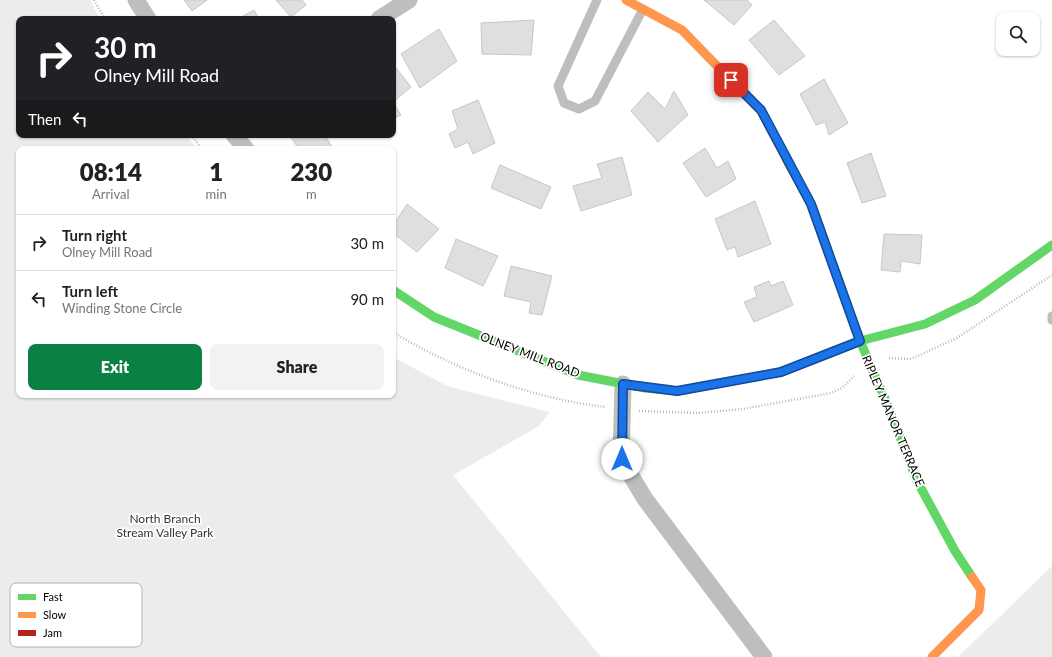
<!DOCTYPE html>
<html lang="en">
<head>
<meta charset="utf-8">
<style>
  body { margin:0; font-family:Lato,sans-serif; background:#f2f2f2; color:#222; height:100vh; display:flex; flex-direction:column; font-size:15px; white-space:nowrap }
  * { box-sizing:border-box; margin:0 }
  p { font-size:13px; color:#767676 }
  .icon { flex:none; width:22px; height:22px; fill:none; stroke:currentColor; stroke-width:2; stroke-linecap:round; stroke-linejoin:round }
  .map { position:relative; flex:1; overflow:hidden }
  .drawer { position:absolute; left:16px; top:146px; width:380px; height:252px; display:flex; flex-direction:column; background:#fff; border-radius:8px; box-shadow:0 1px 3px #0004 }
  .drawer>* { flex:none }
  .banner { position:absolute; left:16px; top:16px; width:380px; height:122px; border-radius:8px; box-shadow:0 1px 3px #0004; background:#202124; color:#fff; overflow:hidden }
  .controls { position:absolute; left:996px; top:12px; display:grid; gap:8px }
  .controls a { display:grid; place-items:center; width:44px; height:44px; border-radius:8px; background:#fff; box-shadow:0 1px 3px #0004; font-size:20px }
  .pin { position:absolute; display:grid; place-items:center; width:34px; height:34px; color:#fff; margin:-17px; border-radius:8px; box-shadow:0 2px 6px #0006 }
  .me { position:absolute; width:44px; margin:-22px; rotate:0deg; stroke-linejoin:round; filter:drop-shadow(0 0 3px #0008) }
  .turn { display:flex; align-items:center; gap:14px; height:84px; padding:0 12px; font-size:18px }
  .turn .icon { width:52px; height:52px; stroke-width:2.5 }
  .turn b { display:block; font-size:28px; line-height:34px }
  .then { display:flex; align-items:center; height:38px; padding:0 12px; background:#0003; gap:8px; font-size:15px }
  .eta { display:flex; justify-content:space-evenly; align-items:center; height:68px; text-align:center }
  .eta b { font-size:24px; font-weight:800; line-height:28px }
  .action { display:flex; gap:8px; margin-top:auto; padding:8px 12px }
  .action a { flex:1; height:46px; border-radius:8px; background:#0b8043; color:#fff; font-size:16px; font-weight:800; line-height:46px; text-align:center }
  .action a+a { background:#f2f2f2; color:#222 }
  ul { padding:0; list-style:none }
  li { display:flex; align-items:center; gap:12px; height:56px; padding:0 12px; border-top:1px solid #e0e0e0 }
  li div { flex:1 }
  li b { display:block; font-size:15px }
  li em { font-style:normal }
  .map>svg:first-child { display:block }
  .green { fill:#ececec }
  .building { fill:#dfdfdf; stroke:#c7c7c7 }
  .lines { fill:none; stroke-linecap:round; stroke-linejoin:round }
  .path { stroke:#b9b9b9; stroke-width:2.5; stroke-dasharray:1 2; stroke-linecap:butt }
  .lane { stroke:#bebebe; stroke-width:9 }
  .street { stroke:#bebebe; stroke-width:17 }
  .fast { stroke:#63d668; stroke-width:9 }
  .slow { stroke:#ff974d; stroke-width:9 }
  .jam { stroke:#b3261e; stroke-width:9 }
  .route-casing { stroke:#114b97; stroke-width:10 }
  .route { stroke:#1a73e8; stroke-width:7 }
  .labels { text-anchor:middle; stroke-width:3.5; stroke-linejoin:round; paint-order:stroke }
  .street-label { font-size:12px; fill:#000; stroke:#fff }
  .park-label { font-size:12px; fill:#333; stroke:#fff }
  .key { fill:#fff; stroke:#b2b2b2; stroke-width:1 }
  .key-label { font-size:11px; fill:#000 }
</style>
</head>
<body>
<div class="map">
<svg width="1052" height="657" viewBox="0 0 1052 657">
  <rect width="100%" height="100%" fill="#fff"/>
  <path class="green" d="M0 0H90L100 19H19V135H186L197 149H19V395H393V357L447 386 550 412 539 426 453 475 601 657H0Z
    M1052 566V657H958Z"/>
  <path class="building" d="M184 0H207L192 11Z
    M276 0H302L306 5 291 17Z
    M704 0H747L752 5 734 25Z
    M254 10 259 19H238Z
    M534 20 531 55 482 54 481 23Z
    M774 20 805 56 779 75 749 40Z
    M439 29 457 61 420 88 401 54Z
    M393 64 411 87 393 102 401 115 393 119Z
    M824 79 848 123 829 135 825 122 816 125 800 94Z
    M674 91 688 115 658 142 631 111 648 92 665 109Z
    M478 100 495 143 473 154 468 142 455 148 449 134 458 129 452 111Z
    M292 135H325L333 149H299L290 136Z
    M705 148 717 168 728 161 736 179 706 197 683 163Z
    M871 153 886 196 862 203 847 163Z
    M622 157 632 195 581 211 573 186 602 178 597 164Z
    M500 165 551 187 541 209 491 188Z
    M755 201 771 244 738 257 735 247 727 250 715 219Z
    M407 204 439 229 417 252 393 233V226Z
    M884 234 922 235 920 264 901 261 900 272 881 270Z
    M456 239 498 256 483 286 445 268Z
    M511 266 552 276 542 315 529 313 531 302 504 296Z
    M769 281 771 286 783 281 793 305 754 322 744 302 757 297 754 287Z"/>
  <g class="lines">
    <path class="path" d="M94 0 105 19
      M191 135 202 149
      M393 332C455 370 534 399 606 407
      M889 358 911 359 957 338 1052 275
      M639 411 697 413 743 409 831 393 842 388 854 376"/>
    <path class="lane" d="M597 0 558 86 564 103 579 109 595 101 643 9
      M1052 316V320"/>
    <path class="street" d="M136 0 148 19
      M379 19 409 0
      M234 135 246 149
      M623 384 621 459 645 499 764 657"/>
    <path class="fast" d="M829 254 860 341 886 401 916 479 955 551 972 577
      M393 290 434 317 578 375 645 388 678 391
      M828 354 860 341 925 324 975 300 1052 245"/>
    <path class="slow" d="M626 0 682 30 761 111 787 160
      M678 391 781 372 828 354
      M932 657 979 610 981 590 972 577"/>
    <path class="jam" d="M787 160 811 204 829 254"/>
  </g>
  <g class="lines">
    <g class="route-casing">
      <path id="route" d="M622 459 623 384 677 391 781 372 860 341 811 204 761 110 731 80"/>
    </g>
    <use href="#route" class="route"/>
  </g>
  <g class="labels">
    <g class="street-label">
      <text transform="translate(530 355) rotate(21)" y="4">OLNEY MILL ROAD</text>
      <text transform="translate(893 421) rotate(67)" y="4">RIPLEY MANOR TERRACE</text>
    </g>
    <g class="park-label">
      <text x="165" y="523">North Branch<tspan x="165" dy="14">Stream Valley Park</tspan></text>
    </g>
  </g>
  <rect x="10" y="583" width="132" height="64" rx="6" class="key"/>
  <rect x="18" y="594" width="18" height="6" fill="#63d668"/>
  <rect x="18" y="612" width="18" height="6" fill="#ff974d"/>
  <rect x="18" y="630" width="18" height="6" fill="#b3261e"/>
  <g class="key-label">
    <text x="43" y="601">Fast</text>
    <text x="43" y="619">Slow</text>
    <text x="43" y="637">Jam</text>
  </g>
</svg>
<div class="controls">
<a><svg class="icon" aria-label="search" viewBox="0 0 24 24"><circle cx="10" cy="10" r="6"/><path d="M15 15l6 6"/></svg></a>
</div>
<div class="pin" style="left:731px;top:80px;background:#d93025"><svg class="icon" aria-label="arrive" viewBox="0 0 24 24"><path d="M6 21V4h12l-3 4 3 4H6"/></svg></div>
<svg class="me" style="left:622px;top:459px" viewBox="-20 -20 40 40"><circle r="19" fill="#fff"/><path d="M0-13L10 11 0 6-10 11z" fill="#1a73e8"/></svg>
<div class="banner">
<div class="turn"><svg class="icon" aria-label="right" viewBox="0 0 24 24"><path d="M7 20v-9h11M14 6l5 5-5 5"/></svg><div><b>30 m</b>Olney Mill Road</div></div>
<div class="then">Then<svg class="icon" aria-label="left" viewBox="0 0 24 24"><path d="M17 20v-9H6M10 6l-5 5 5 5"/></svg></div>
</div>
<section class="drawer">
<div class="eta">
<div><b>08:14</b><p>Arrival</p></div>
<div><b>1</b><p>min</p></div>
<div><b>230</b><p>m</p></div>
</div>
<ul>
<li><svg class="icon" aria-label="right" viewBox="0 0 24 24"><path d="M7 20v-9h11M14 6l5 5-5 5"/></svg><div><b>Turn right</b><p>Olney Mill Road</p></div><em>30 m</em></li>
<li><svg class="icon" aria-label="left" viewBox="0 0 24 24"><path d="M17 20v-9H6M10 6l-5 5 5 5"/></svg><div><b>Turn left</b><p>Winding Stone Circle</p></div><em>90 m</em></li>
</ul>
<div class="action"><a>Exit</a><a>Share</a></div>
</section>
</div>
</body>
</html>
